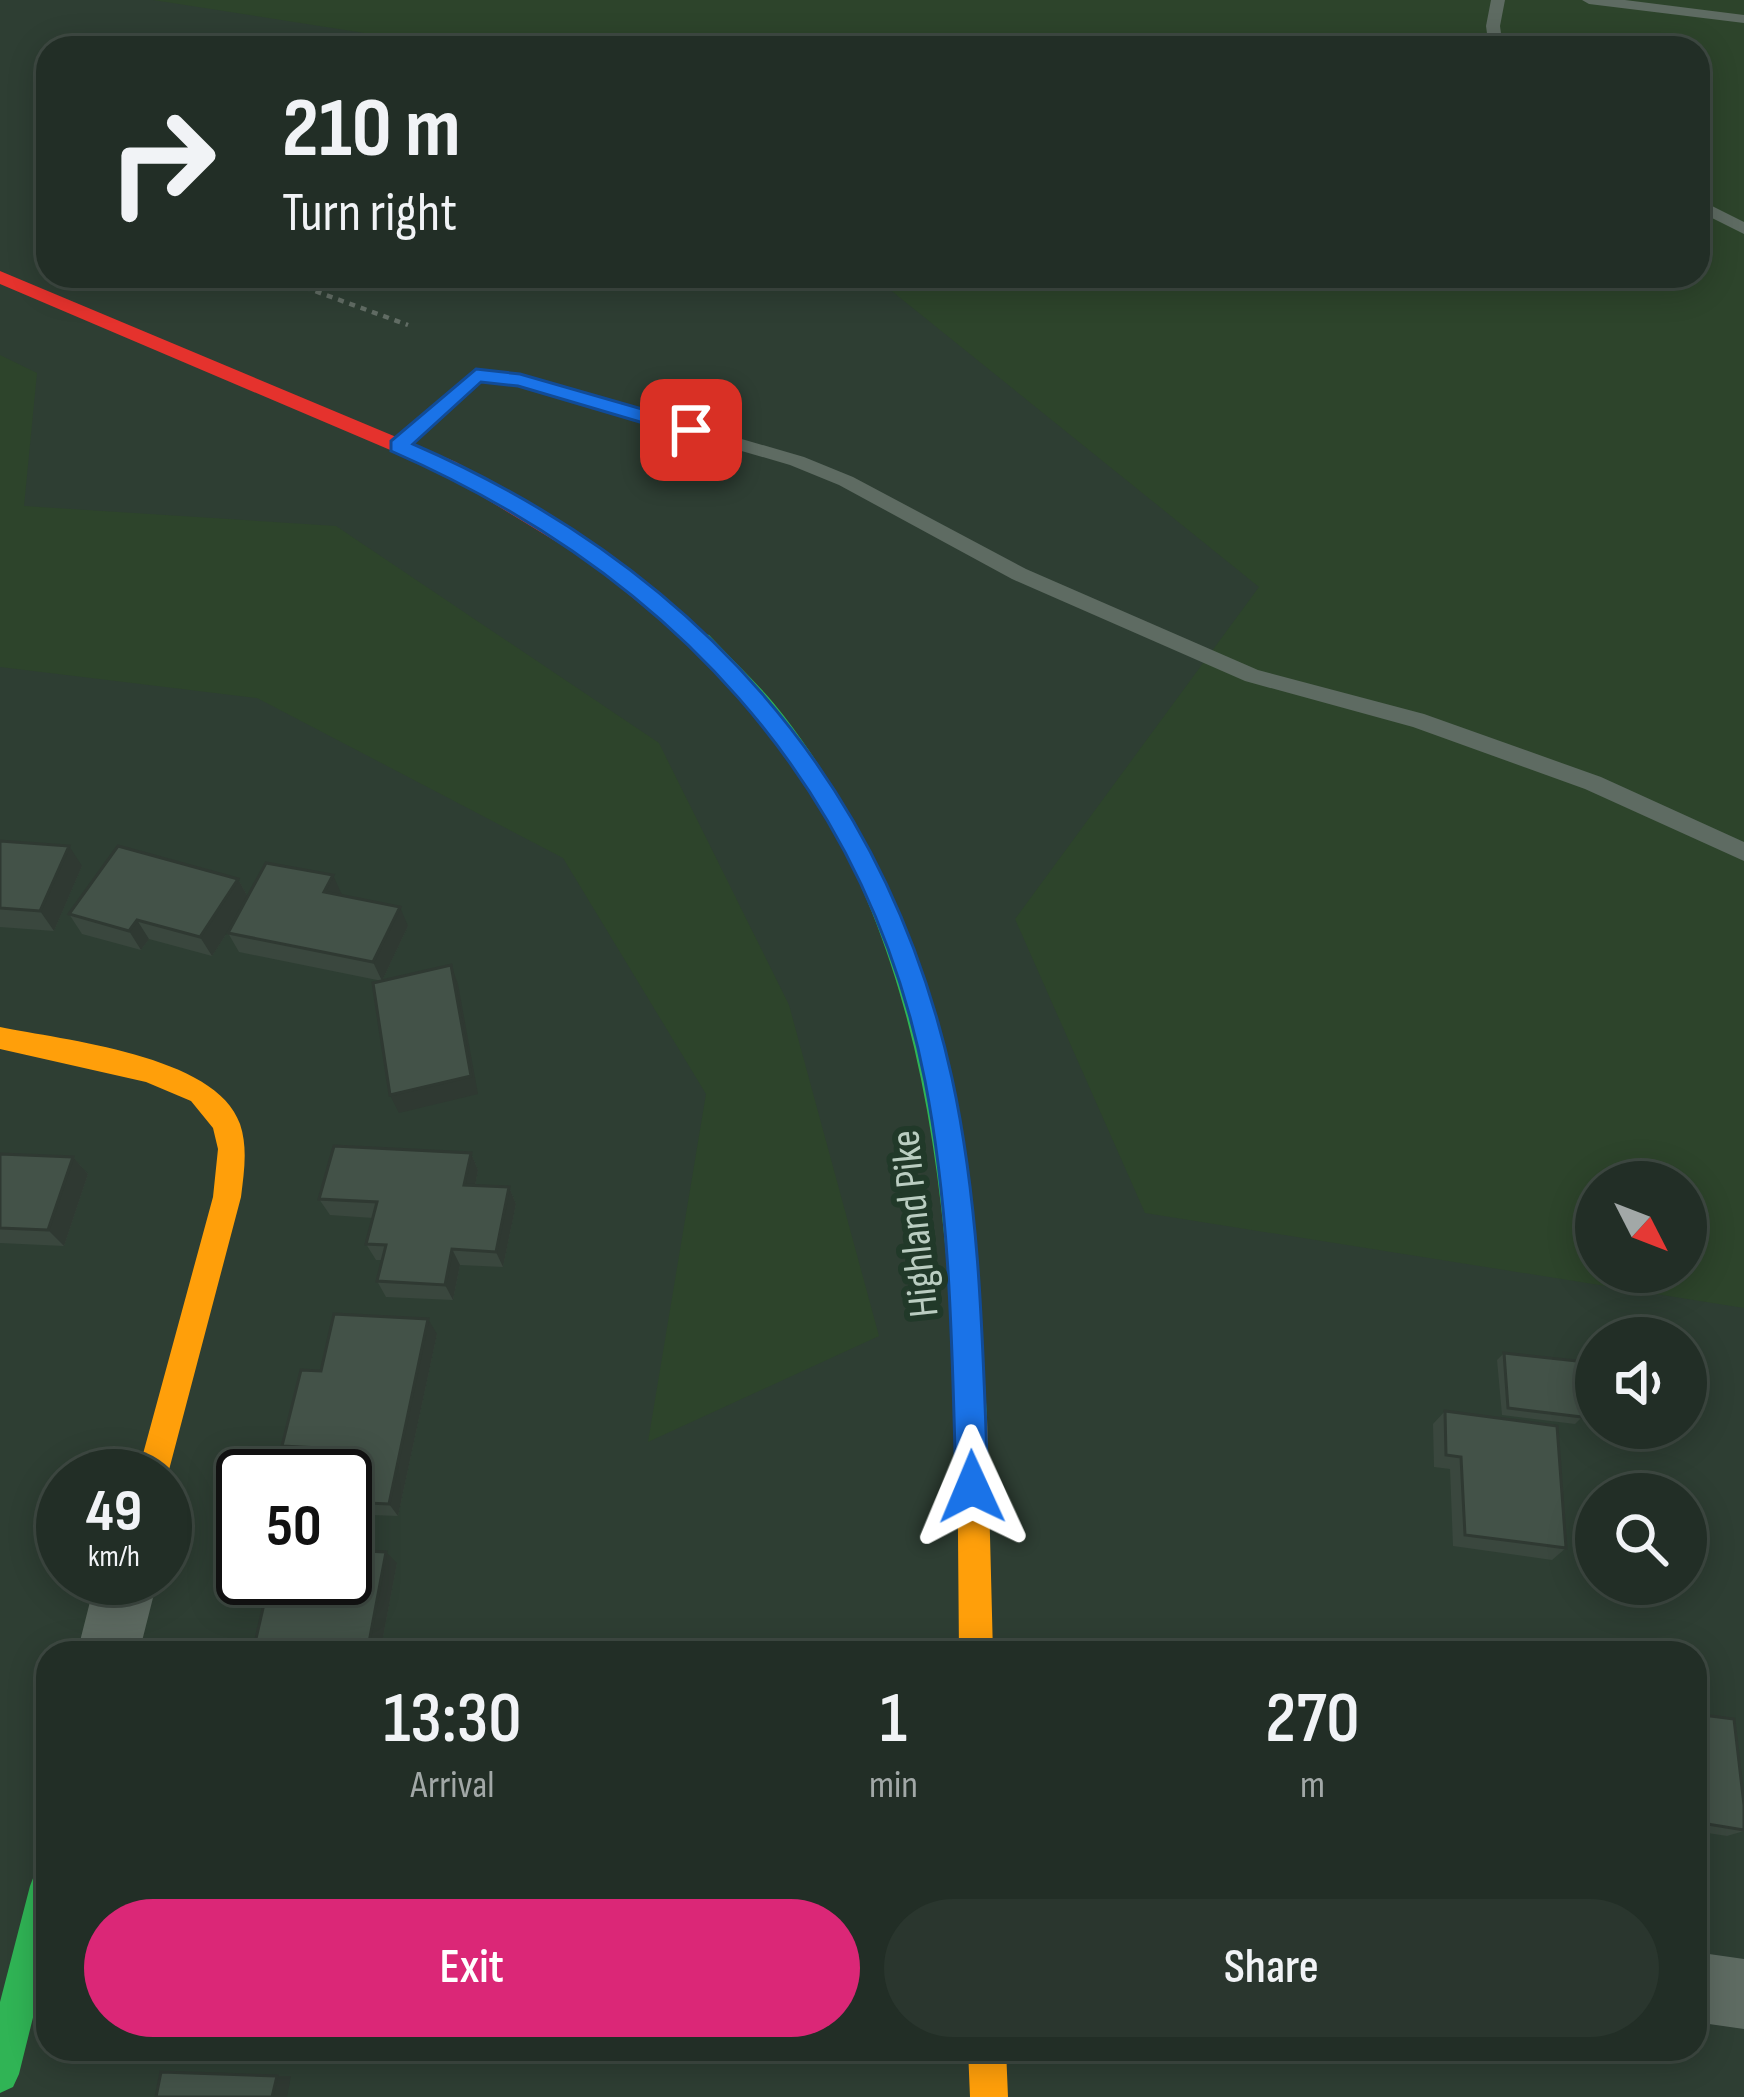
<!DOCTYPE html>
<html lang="en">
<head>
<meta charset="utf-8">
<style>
  body { margin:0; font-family:"Sofia Sans Condensed",sans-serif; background:#2a362e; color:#f1f3f6; height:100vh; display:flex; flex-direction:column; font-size:45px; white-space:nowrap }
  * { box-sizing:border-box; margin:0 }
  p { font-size:39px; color:#a2a8a7 }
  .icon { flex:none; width:66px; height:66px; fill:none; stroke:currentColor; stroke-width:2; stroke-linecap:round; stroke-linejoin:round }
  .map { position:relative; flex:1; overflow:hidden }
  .side { position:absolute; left:36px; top:1641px; width:1671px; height:420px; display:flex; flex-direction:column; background:#222e26; border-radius:36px; box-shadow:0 6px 30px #0003,0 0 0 3px #3f4a43 }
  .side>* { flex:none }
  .hud { position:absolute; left:36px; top:36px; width:1674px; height:252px; border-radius:36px; box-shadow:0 6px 30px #0003,0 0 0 3px #3f4a43; background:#222e26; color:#f1f3f6; overflow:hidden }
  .needle { width:78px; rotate:132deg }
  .buttons { position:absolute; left:1575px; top:1161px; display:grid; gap:24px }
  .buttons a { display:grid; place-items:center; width:132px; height:132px; border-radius:50%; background:#222e26; box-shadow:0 6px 30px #0003,0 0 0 3px #3f4a43; font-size:60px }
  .speed { position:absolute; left:36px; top:1449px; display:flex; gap:24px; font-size:60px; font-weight:700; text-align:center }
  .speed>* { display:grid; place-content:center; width:156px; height:156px; border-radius:50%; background:#222e26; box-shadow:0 6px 30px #0003,0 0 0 3px #3f4a43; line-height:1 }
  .speed small { font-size:30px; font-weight:400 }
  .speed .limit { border:6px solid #111; border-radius:18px; background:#fff; color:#111 }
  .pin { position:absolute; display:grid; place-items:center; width:102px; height:102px; color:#fff; margin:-51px; border-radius:24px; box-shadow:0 6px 18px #0006 }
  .me { position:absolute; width:132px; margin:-66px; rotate:359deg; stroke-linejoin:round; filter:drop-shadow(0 0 9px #0008) }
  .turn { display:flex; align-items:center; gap:42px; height:252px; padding:0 48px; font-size:54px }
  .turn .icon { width:156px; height:156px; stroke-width:2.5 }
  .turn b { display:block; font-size:84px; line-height:102px }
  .eta { display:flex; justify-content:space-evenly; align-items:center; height:204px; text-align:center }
  .eta b { font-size:72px; font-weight:600; line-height:84px }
  .primary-button { display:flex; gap:24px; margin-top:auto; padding:24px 48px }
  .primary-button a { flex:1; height:138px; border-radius:72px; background:#db2777; color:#fff; font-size:48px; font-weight:600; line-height:138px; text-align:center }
  .primary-button a+a { background:#2a362e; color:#f1f3f6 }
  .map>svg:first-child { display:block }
  .green { fill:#2d442b; fill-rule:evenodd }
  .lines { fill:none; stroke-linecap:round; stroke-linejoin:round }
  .path { stroke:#626d65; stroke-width:4.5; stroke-dasharray:6 6; stroke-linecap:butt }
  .lane { fill:#5e6b62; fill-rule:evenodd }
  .street { fill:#5e6b62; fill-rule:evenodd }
  .fast { fill:#30b455; fill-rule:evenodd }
  .slow { fill:#ff9f0a; fill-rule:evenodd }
  .jam { fill:#e5322d; fill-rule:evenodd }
  .wall { fill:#3a473e }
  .shaded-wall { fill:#2f3932 }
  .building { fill:#435248; stroke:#2f3932; stroke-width:3 }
  .route { fill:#1a73e8; stroke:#114b97; stroke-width:3 }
  .labels { text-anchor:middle; stroke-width:12; stroke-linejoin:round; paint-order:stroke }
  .street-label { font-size:42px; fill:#bacdc1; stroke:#213929 }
</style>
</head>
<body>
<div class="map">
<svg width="1744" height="2097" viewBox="0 0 1744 2097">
  <rect width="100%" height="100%" fill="#2e3e33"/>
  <path class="green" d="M153 0H1744V1308L1145 1213 1015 919 1259 587 873 276H1698V48H460ZM1596 1182H1686V1272H1596Z
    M0 355 37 373 24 506 336 526 659 743 789 1005 879 1336 648 1442 706 1094 563 858 257 698 0 667Z"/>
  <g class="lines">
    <path class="path" d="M293 283 408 325"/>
    <path class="lane" d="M1491 0H1505L1500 26 1503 48H1489L1486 26Z
      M1582 0H1625L1744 15V23L1589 4Z
      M1698 199 1744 222V234L1698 211Z
      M477 369 525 376 804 457 853 477 1026 569 1258 670 1424 714 1601 777 1744 842V861L1585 789 1413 727 1245 681 1012 579 839 485 790 465 518 386 481 381 405 450H391V442Z"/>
    <path class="street" d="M96 1578H158L139 1653H77Z
      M1695 1952 1744 1959V2029L1695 2022Z"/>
    <path class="fast" d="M701 633 709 635C734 662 762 687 784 716 940 919 974 1172 987 1419L983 1430 972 1434 961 1430 957 1419C947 1214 930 992 822 811 786 750 741 699 693 647L690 641Z
      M48 1868V1957L19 2074 13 2087 0 2093V2002L30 1886 35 1873Z"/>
    <path class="slow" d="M0 1027C62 1040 217 1055 240 1124 248 1148 244 1172 241 1197L165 1485V1476H137L213 1197 218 1149 213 1128 191 1101 146 1082 0 1049Z
      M972 1404 983 1408 987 1419 993 1653H959L957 1419 961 1408Z
      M968 2049H1006L1008 2097H970Z"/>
    <path class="jam" d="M0 271 456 462 604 551 712 641 701 649 693 647 588 561 442 472 0 284Z"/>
  </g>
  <path class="wall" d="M0 841 82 866 54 931 0 927Z
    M238 879 248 897 341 896 408 926 382 981 239 952 228 933 236 919 212 956 149 939 141 950 82 934 69 914Z
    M471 1153 478 1170 475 1186 509 1187 516 1204 503 1267 460 1265 453 1300 386 1297 377 1281 382 1260H376L366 1244 373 1218 330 1215 319 1199Z
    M0 1154 73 1157 88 1174 64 1246 0 1243Z
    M437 1334 398 1516 345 1514V1476L335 1461 294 1459 282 1446 321 1371Z
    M1504 1353 1582 1417 1575 1424 1502 1415 1497 1360Z
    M1445 1411 1566 1548 1552 1560 1453 1546 1450 1469 1434 1467 1433 1424Z
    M397 1563 380 1653H271L255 1643Z
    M1695 1714 1744 1805V1831L1727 1836 1695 1831Z"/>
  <path class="shaded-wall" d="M69 846 82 866 54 931 40 911Z
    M333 875 342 895 324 892Z
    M238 879 249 899 212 956 200 937Z
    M400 907 408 926 382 981 373 962Z
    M137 920 149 939 141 950 129 931Z
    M451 965 458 984 478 1094 399 1113 390 1095Z
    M471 1153 478 1170 472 1202 464 1185Z
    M73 1157 88 1174 64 1246 48 1230Z
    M509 1187 516 1204 503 1267 496 1252Z
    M452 1249 460 1265 453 1300 445 1285Z
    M428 1319 437 1334 398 1516 389 1504Z
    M386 1552 397 1563 380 1653H367Z
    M277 2076H291L287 2097H272Z"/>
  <path class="building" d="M0 841 69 846 40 911 0 908Z
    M118 846 238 879 200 937 137 920 129 931 69 914Z
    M266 863 333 875 324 892 400 907 373 962 228 933Z
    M451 965 471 1076 390 1095 373 983Z
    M334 1146 471 1153 464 1185 509 1187 496 1252 452 1249 445 1285 377 1281 386 1245 366 1244 377 1202 319 1199Z
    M0 1154 73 1157 48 1230 0 1228Z
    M334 1314 428 1319 389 1504 345 1502V1476H332L338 1449 282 1446 301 1370 321 1371Z
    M1504 1353 1577 1361 1582 1417 1508 1408Z
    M1445 1411 1557 1426 1566 1548 1465 1535 1461 1457 1446 1455Z
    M345 1550 386 1552 367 1653H271L273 1644 255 1643 270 1578H345Z
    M1695 1714 1734 1719 1744 1805V1830L1695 1822Z
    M161 2072 277 2076 272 2097H156Z"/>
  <path class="route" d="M476 369 520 374 698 425 701 430 691 437 518 386 481 382 413 444C692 565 886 778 952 1078 981 1212 983 1351 988 1487L983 1498 972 1503 960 1498 956 1487C952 1351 951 1215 925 1081 866 780 665 571 391 451V441Z"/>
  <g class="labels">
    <g class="street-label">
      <text transform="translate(913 1224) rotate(-96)" y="15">Highland Pike</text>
    </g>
  </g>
</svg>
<div class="buttons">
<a><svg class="needle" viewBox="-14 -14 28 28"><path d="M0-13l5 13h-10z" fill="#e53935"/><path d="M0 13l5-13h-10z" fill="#a2a8a7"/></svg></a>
<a><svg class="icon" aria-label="sound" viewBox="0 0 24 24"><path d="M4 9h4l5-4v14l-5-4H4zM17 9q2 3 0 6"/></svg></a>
<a><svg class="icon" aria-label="search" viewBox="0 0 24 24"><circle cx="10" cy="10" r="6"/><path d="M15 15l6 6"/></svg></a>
</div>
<div class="speed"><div>49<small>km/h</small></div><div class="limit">50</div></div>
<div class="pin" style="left:691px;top:430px;background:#d93025"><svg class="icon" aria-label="arrive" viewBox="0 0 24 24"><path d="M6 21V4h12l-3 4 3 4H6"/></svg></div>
<svg class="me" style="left:972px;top:1487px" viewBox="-20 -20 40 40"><path d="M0-17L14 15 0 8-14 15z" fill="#1a73e8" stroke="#fff" stroke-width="4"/></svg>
<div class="hud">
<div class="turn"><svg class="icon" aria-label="right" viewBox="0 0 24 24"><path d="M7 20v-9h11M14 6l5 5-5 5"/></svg><div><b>210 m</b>Turn right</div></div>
</div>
<section class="side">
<div class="eta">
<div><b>13:30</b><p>Arrival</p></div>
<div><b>1</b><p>min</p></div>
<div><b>270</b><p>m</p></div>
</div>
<div class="primary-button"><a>Exit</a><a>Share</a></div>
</section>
</div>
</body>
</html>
